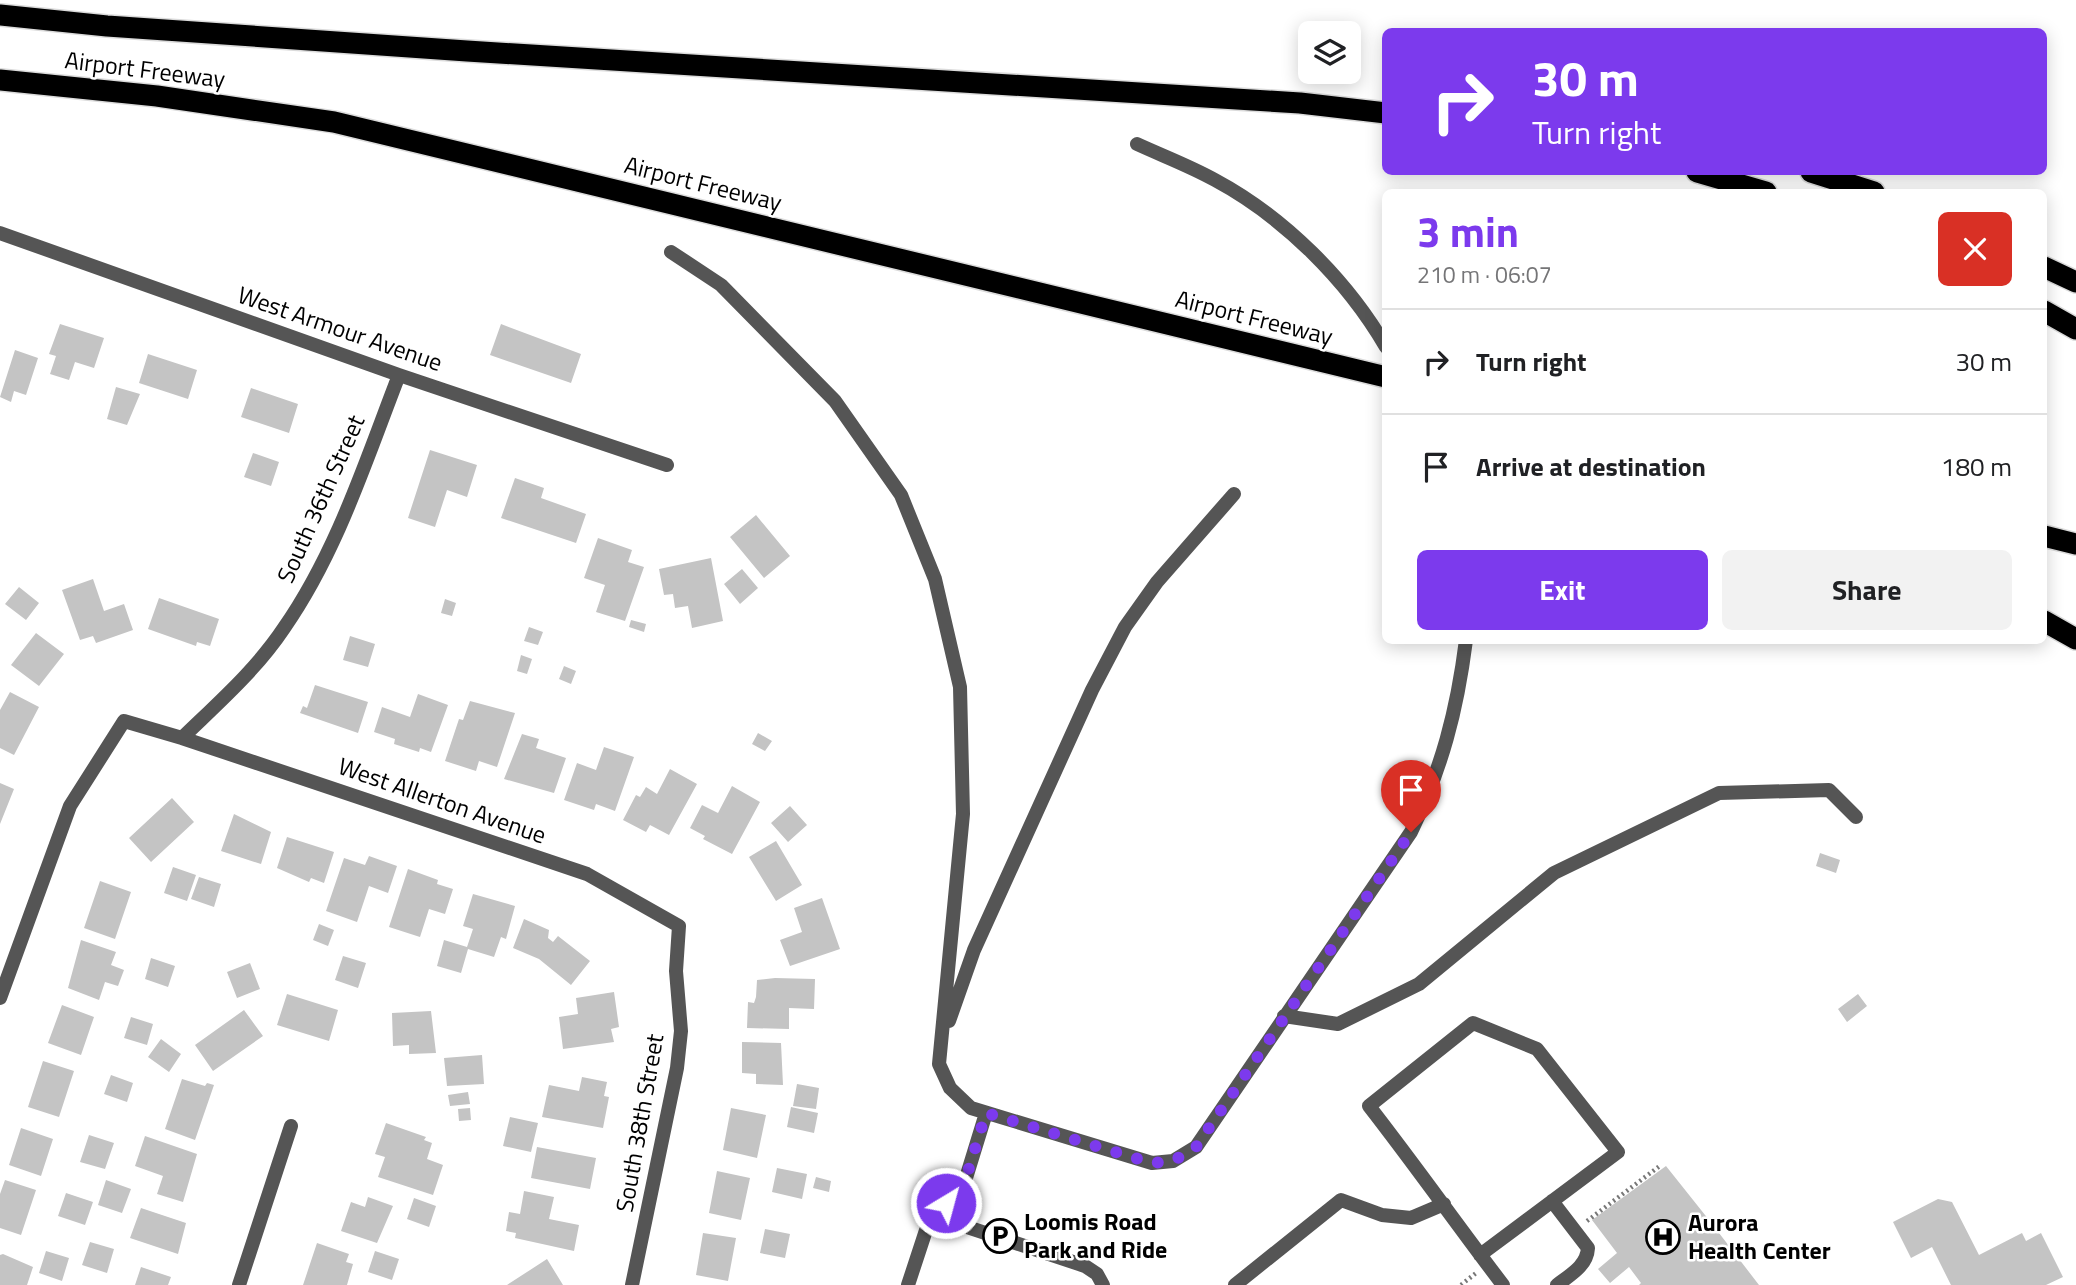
<!DOCTYPE html>
<html lang="en">
<head>
<meta charset="utf-8">
<style>
  body { margin:0; font-family:"Titillium Web",sans-serif; background:#f2f2f2; color:#202124; height:100vh; display:flex; flex-direction:column; font-size:26px; white-space:nowrap }
  * { box-sizing:border-box; margin:0 }
  p { font-size:23px; color:#757577 }
  .icon { flex:none; width:38px; height:38px; fill:none; stroke:currentColor; stroke-width:2; stroke-linecap:round; stroke-linejoin:round }
  .map { position:relative; flex:1; overflow:hidden }
  .details { position:absolute; left:1382px; top:189px; width:665px; height:455px; display:flex; flex-direction:column; background:#fff; border-radius:10px; box-shadow:0 4px 18px #0003 }
  .details>* { flex:none }
  .banner { position:absolute; left:1382px; top:28px; width:665px; height:147px; border-radius:10px; box-shadow:0 4px 18px #0003; background:#7c3aed; color:#fff; overflow:hidden }
  .buttons { position:absolute; left:1298px; top:21px; display:grid; gap:14px }
  .buttons a { display:grid; place-items:center; width:63px; height:63px; border-radius:10px; background:#fff; box-shadow:0 4px 18px #0003; font-size:35px }
  .pin { position:absolute; display:grid; place-items:center; width:60px; height:60px; color:#fff; margin:-72px -30px; border-radius:50% 50% 50% 0; rotate:-45deg; box-shadow:0 0 7px #0007 }
  .pin .icon { rotate:45deg }
  .me { position:absolute; width:77px; margin:-38px; rotate:37deg; stroke-linejoin:round; filter:drop-shadow(0 0 5px #0008) }
  .turn { display:flex; align-items:center; gap:24px; height:147px; padding:0 35px; font-size:32px }
  .turn .icon { width:91px; height:91px; stroke-width:2.5 }
  .turn b { display:block; font-size:49px; line-height:60px }
  .round { display:grid; place-items:center; flex:none; width:74px; height:74px; border-radius:10px; background:#f2f2f2 }
  .headline { display:flex; align-items:center; justify-content:space-between; height:119px; padding:0 35px }
  h1 { font-size:42px; font-weight:700; line-height:52px; color:#7c3aed }
  .action { display:flex; gap:14px; margin-top:auto; padding:14px 35px }
  .action a { flex:1; height:80px; border-radius:10px; background:#7c3aed; color:#fff; font-size:28px; font-weight:700; line-height:80px; text-align:center }
  .action a+a { background:#f2f2f2; color:#202124 }
  ul { padding:0; list-style:none }
  li { display:flex; align-items:center; gap:21px; height:105px; padding:0 35px; border-top:2px solid #e0e0e0 }
  li div { flex:1 }
  li b { display:block; font-size:26px }
  li em { font-style:normal }
  .map>svg:first-child { display:block }
  .building { fill:#c4c4c4 }
  .lines { fill:none; stroke-linecap:round; stroke-linejoin:round }
  .highway-casing { stroke:#dbdbdb; stroke-width:24 }
  .path { stroke:#777; stroke-width:4.5; stroke-dasharray:2 3.5; stroke-linecap:butt }
  .lane { stroke:#555; stroke-width:14 }
  .street { stroke:#555; stroke-width:14 }
  .highway { stroke:#000; stroke-width:21 }
  .route { stroke:#7c3aed; stroke-width:12; stroke-dasharray:0 21.6 }
  .labels { text-anchor:middle; stroke-width:5; stroke-linejoin:round; paint-order:stroke }
  .street-label { font-size:24px; fill:#000; stroke:#fff }
  .poi-label { font-size:24px; font-weight:bold; fill:#000; stroke:#fff; text-anchor:start }
</style>
</head>
<body>
<div class="map">
<svg width="2076" height="1285" viewBox="0 0 2076 1285">
  <rect width="100%" height="100%" fill="#fff"/>
  <path class="building" d="M60 324 104 338 94 368 75 362 69 380 50 374 56 356 49 354Z
    M501 324 581 354 571 383 490 355Z
    M15 350 38 358 26 395 14 391 11 402 0 397Z
    M148 354 197 370 188 399 139 383Z
    M116 387 140 394 127 425 107 419Z
    M251 388 298 404 289 433 241 417Z
    M430 450 477 465 467 497 447 490 435 527 408 518Z
    M253 453 279 462 271 486 244 477Z
    M515 478 544 488 541 498 586 514 576 543 501 518Z
    M756 515 790 556 764 578 730 537Z
    M598 538 632 550 628 562 644 567 625 621 596 612 605 585 584 578Z
    M711 558 723 621 692 628 688 606 675 608 673 594 664 595 659 569Z
    M742 569 758 588 740 604 724 584Z
    M93 579 104 611 124 604 133 630 96 643 93 636 80 640 62 590Z
    M19 587 39 603 26 620 5 604Z
    M159 598 219 619 210 646 197 642 196 646 148 629Z
    M445 599 456 603 452 616 441 613Z
    M631 620 646 624 644 632 629 627Z
    M529 627 543 632 538 645 524 641Z
    M36 633 64 654 39 686 11 665Z
    M350 636 375 644 368 667 343 660Z
    M521 655 532 659 527 674 517 671Z
    M564 666 576 671 571 684 559 679Z
    M315 685 368 702 358 733 300 713 303 706 307 708Z
    M10 692 39 707 14 755 0 748V710Z
    M418 694 448 705 431 752 420 748 419 752 394 744 395 739 374 732 382 707 410 717Z
    M470 701 515 713 497 767 479 761 476 771 445 761 459 719 463 720Z
    M758 733 772 741 765 751 752 744Z
    M522 734 539 739 536 748 566 758 554 793 504 779Z
    M604 747 634 757 615 811 596 804 594 810 564 800 577 763 596 770Z
    M670 769 697 784 669 835 650 825 646 832 623 820 636 795 640 797 646 787 657 794Z
    M0 783 14 789 0 824Z
    M732 786 760 802 732 854 703 839 705 836 690 828 702 805 718 813Z
    M172 798 194 822 151 862 129 838Z
    M790 806 807 825 788 842 771 823Z
    M234 814 271 832 261 864 221 851Z
    M287 837 334 852 324 883 311 878 309 882 277 868Z
    M776 841 802 885 776 901 749 857Z
    M1820 853 1840 860 1836 873 1816 866Z
    M369 856 397 866 388 893 369 886 357 922 326 911 344 858 365 865Z
    M173 867 196 875 187 901 164 893Z
    M408 869 438 880 437 884 453 889 445 914 429 909 420 937 389 927Z
    M199 877 221 884 214 907 191 899Z
    M100 881 131 892 115 939 84 928Z
    M473 894 515 906 506 939 501 937 494 957 468 949 461 973 437 966 444 940 467 947 473 929 463 926Z
    M822 898 840 949 790 966 780 940 802 932 794 908Z
    M524 919 549 930 548 938 553 942 558 936 590 961 571 985 539 959 513 948Z
    M319 924 334 930 328 946 313 940Z
    M81 940 116 952 111 965 124 970 118 986 105 982 99 1000 68 988Z
    M343 956 366 963 358 988 335 980Z
    M151 958 175 966 168 987 145 979Z
    M250 963 260 989 237 998 227 972Z
    M775 978 815 979 814 1009 789 1008V1029L747 1028 748 1002 754 1003 756 997 757 980Z
    M614 992 619 1027 611 1029 614 1042 563 1049 559 1017 578 1014 576 998Z
    M287 994 338 1010 329 1041 277 1025Z
    M1858 994 1867 1006 1847 1022 1838 1009Z
    M62 1005 94 1017 81 1055 48 1043Z
    M244 1010 263 1036 213 1071 195 1045Z
    M431 1011 436 1053 409 1054V1045L393 1046 392 1013Z
    M131 1017 153 1024 147 1045 124 1038Z
    M161 1039 181 1054 169 1072 148 1057Z
    M742 1042 781 1043 783 1085 756 1084V1074L742 1073Z
    M482 1055 484 1084 447 1086 444 1058Z
    M43 1061 74 1071 59 1117 28 1107Z
    M111 1075 133 1083 127 1102 104 1094Z
    M582 1077 607 1082 604 1096 609 1097 603 1128 542 1117 549 1085 579 1091Z
    M182 1079 205 1086 207 1083 214 1085 195 1140 165 1129Z
    M797 1084 819 1088 816 1109 793 1106Z
    M468 1092 470 1104 450 1106 448 1095Z
    M791 1107 818 1113 814 1133 787 1127Z
    M470 1108 471 1120 459 1121 458 1109Z
    M731 1108 766 1115 757 1158 723 1150Z
    M510 1117 538 1123 531 1152 503 1146Z
    M386 1123 426 1137 424 1140 432 1143 427 1159 443 1165 433 1195 378 1177 385 1157 375 1154Z
    M21 1128 53 1139 41 1176 9 1165Z
    M89 1135 114 1143 105 1169 80 1162Z
    M145 1136 197 1154 183 1202 157 1194 163 1176 135 1166Z
    M537 1147 596 1158 590 1189 531 1178Z
    M1666 1166 1709 1220 1759 1285H1639L1641 1283 1629 1267 1610 1283 1598 1269 1617 1253 1592 1220Z
    M777 1168 807 1174 802 1199 772 1192Z
    M717 1171 750 1178 741 1220 709 1213Z
    M816 1177 831 1181 829 1192 813 1188Z
    M5 1180 36 1190 21 1235 0 1228V1194Z
    M106 1180 131 1189 122 1213 98 1205Z
    M524 1191 554 1197 549 1219 579 1225 574 1251 515 1238 516 1233 506 1231 509 1212 520 1214Z
    M66 1193 93 1202 85 1225 58 1216Z
    M368 1197 393 1206 377 1243 341 1231 351 1202 365 1207Z
    M414 1198 436 1206 429 1227 407 1219Z
    M1938 1199 1952 1202 1979 1255 2022 1233 2026 1241 2041 1233 2063 1277 2046 1285H1951L1932 1247 1911 1258 1893 1222Z
    M141 1208 186 1223 178 1254 130 1238Z
    M765 1229 790 1234 785 1258 760 1253Z
    M703 1233 736 1238 728 1281 696 1275Z
    M90 1242 114 1249 107 1273 82 1265Z
    M317 1243 349 1254 346 1262 353 1264 347 1285H303Z
    M46 1251 69 1258 62 1281 39 1273Z
    M375 1251 399 1259 392 1280 368 1272Z
    M3 1254 33 1267 27 1285H0V1255Z
    M547 1259 563 1285H507Z
    M141 1267 171 1277 168 1285H135Z"/>
  <g class="lines">
    <g class="highway-casing">
      <path id="highway" d="M0 15 107 26 467 51 1300 103 1386 113
        M0 80 157 96 334 122 1386 377
        M1697 172 1766 192
        M1811 172 1874 192
        M2044 267 2076 282
        M2044 311 2076 329
        M2044 536 2076 544
        M2044 621 2076 639"/>
    </g>
    <path class="path" d="M1587 1221 1661 1165
      M1461 1285 1476 1273"/>
    <path class="lane" d="M1137 144C1163 156 1190 166 1215 180 1284 217 1347 280 1386 347
      M671 252 721 285 835 401 901 495 935 579 960 687 963 814 939 1064 950 1088 971 1108 1152 1163 1173 1161 1196 1147 1411 832C1442 768 1457 711 1466 640
      M1284 1016 1338 1024 1419 984 1554 873 1719 793 1829 790 1856 817
      M949 1021 974 950 1092 690 1125 627 1157 582 1234 494
      M1552 1201 1588 1248C1587 1266 1570 1275 1557 1285
      M931 1215 962 1191 986 1113
      M1480 1255 1618 1152 1537 1049 1473 1023 1369 1106C1415 1165 1458 1226 1503 1285
      M908 1285 931 1215 1085 1266 1097 1274 1103 1285
      M1235 1285 1341 1200 1382 1215 1411 1218 1444 1204"/>
    <path class="street" d="M0 233 399 375 667 465
      M182 738 587 874 679 926 676 971 681 1031 677 1068 632 1285
      M0 998 70 806 124 721 182 738C218 703 256 670 284 628 337 552 366 460 399 375
      M239 1285 291 1126"/>
    <use href="#highway" class="highway"/>
  </g>
  <g class="lines">
    <path class="route" d="M946 1203 962 1191 986 1113 1152 1163 1173 1161 1196 1147 1411 832"/>
  </g>
  <defs>
    <g id="parking-ring" transform="scale(1.75)"><circle r="9.5" fill="#fff" stroke="#000" stroke-width="1.5"/><path d="M-3.5-5.5H1a3.5 3.5 0 0 1 0 7H-1V5.5H-3.5ZM-1-3.4V-.6H.8a1.4 1.4 0 0 0 0-2.8Z" fill="#000"/></g>
    <g id="hospital-ring" transform="scale(1.75)"><circle r="9.5" fill="#fff" stroke="#000" stroke-width="1.5"/><path d="M-5-5h3v3.5h4V-5h3V5h-3V1.5h-4V5h-3Z" fill="#000"/></g>
  </defs>
  <g fill-rule="evenodd">
    <use href="#parking-ring" x="1000" y="1236"/>
    <use href="#hospital-ring" x="1663" y="1237"/>
  </g>
  <g class="labels">
    <g class="street-label">
      <text transform="translate(145 70) rotate(7)" y="8">Airport Freeway</text>
      <text transform="translate(703 184) rotate(14)" y="8">Airport Freeway</text>
      <text transform="translate(1254 318) rotate(14)" y="8">Airport Freeway</text>
      <text transform="translate(340 329) rotate(19)" y="8">West Armour Avenue</text>
      <text transform="translate(321 499) rotate(-66)" y="8">South 36th Street</text>
      <text transform="translate(442 801) rotate(19)" y="8">West Allerton Avenue</text>
      <text transform="translate(640 1123) rotate(-80)" y="8">South 38th Street</text>
    </g>
    <g class="poi-label">
      <text x="1024" y="1230">Loomis Road<tspan x="1024" dy="28">Park and Ride</tspan></text>
      <text x="1688" y="1231">Aurora<tspan x="1688" dy="28">Health Center</tspan></text>
    </g>
  </g>
</svg>
<div class="buttons">
<a><svg class="icon" aria-label="layers" viewBox="0 0 24 24"><path d="M12 4l9 5-9 5-9-5zM3 14l9 5 9-5"/></svg></a>
</div>
<div class="pin" style="left:1411px;top:832px;background:#d93025"><svg class="icon" aria-label="arrive" viewBox="0 0 24 24"><path d="M6 21V4h12l-3 4 3 4H6"/></svg></div>
<svg class="me" style="left:946px;top:1203px" viewBox="-20 -20 40 40"><circle r="17" fill="#7c3aed" stroke="#fff" stroke-width="3"/><path d="M0-11L8 9 0 5-8 9z" fill="#fff"/></svg>
<div class="banner">
<div class="turn"><svg class="icon" aria-label="right" viewBox="0 0 24 24"><path d="M7 20v-9h11M14 6l5 5-5 5"/></svg><div><b>30 m</b>Turn right</div></div>
</div>
<section class="details">
<div class="headline"><div><h1>3 min</h1><p>210 m · 06:07</p></div><a class="round" style="background:#d93025;color:#fff"><svg class="icon" aria-label="close" viewBox="0 0 24 24"><path d="M6 6l12 12M18 6L6 18"/></svg></a></div>
<ul>
<li><svg class="icon" aria-label="right" viewBox="0 0 24 24"><path d="M7 20v-9h11M14 6l5 5-5 5"/></svg><div><b>Turn right</b></div><em>30 m</em></li>
<li><svg class="icon" aria-label="arrive" viewBox="0 0 24 24"><path d="M6 21V4h12l-3 4 3 4H6"/></svg><div><b>Arrive at destination</b></div><em>180 m</em></li>
</ul>
<div class="action"><a>Exit</a><a>Share</a></div>
</section>
</div>
</body>
</html>
